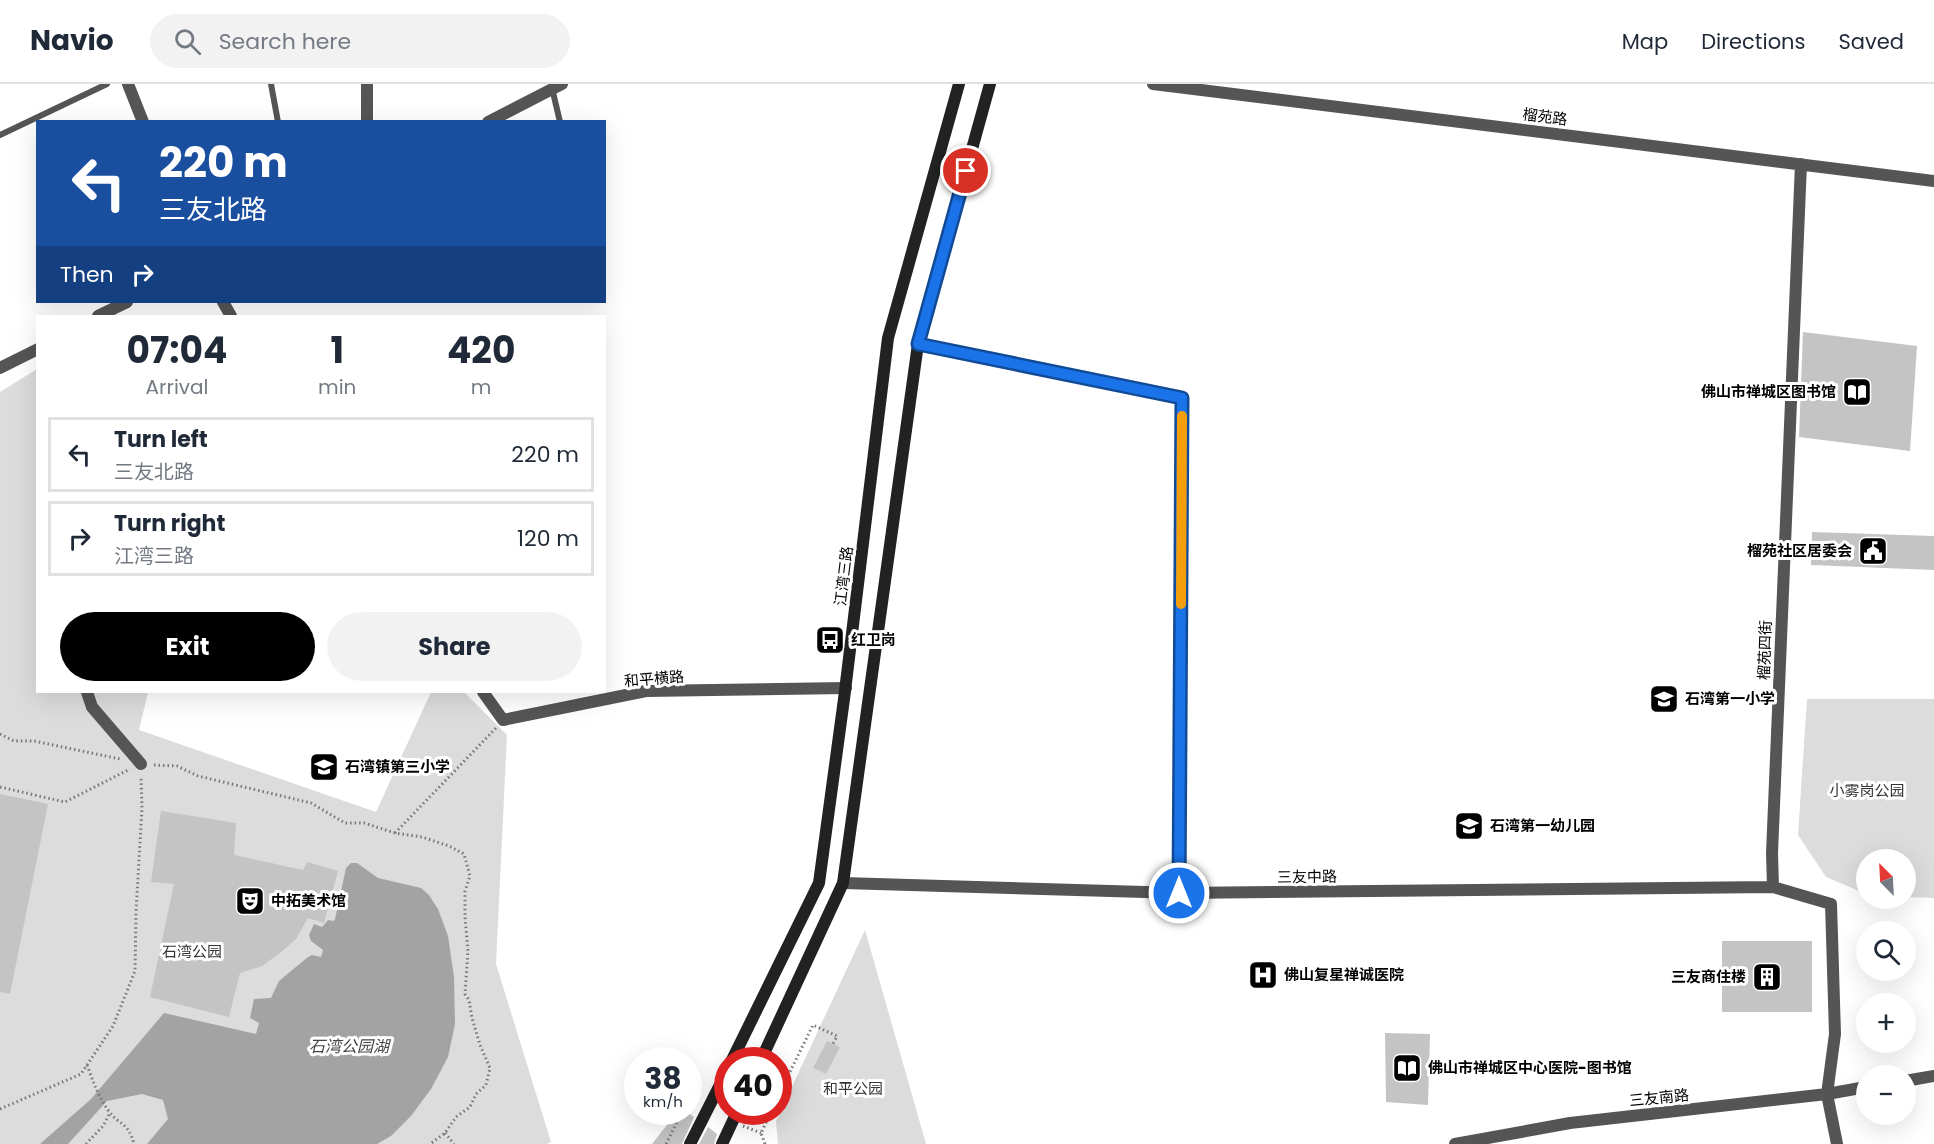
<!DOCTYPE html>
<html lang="en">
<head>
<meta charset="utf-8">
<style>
  body { margin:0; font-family:Poppins,"Noto Sans SC",sans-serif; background:#f2f2f3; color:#1f2937; height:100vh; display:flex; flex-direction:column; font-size:22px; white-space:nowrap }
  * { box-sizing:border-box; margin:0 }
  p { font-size:20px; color:#747a83 }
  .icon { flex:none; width:33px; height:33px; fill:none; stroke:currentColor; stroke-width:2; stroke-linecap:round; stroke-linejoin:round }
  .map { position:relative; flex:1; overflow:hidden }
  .drawer { position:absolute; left:36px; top:231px; width:570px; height:378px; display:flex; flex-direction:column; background:#fff; border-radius:0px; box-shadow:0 6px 24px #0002 }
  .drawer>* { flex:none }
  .guide { position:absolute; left:36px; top:36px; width:570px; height:183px; border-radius:0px; box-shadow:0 6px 24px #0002; background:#1a4fa0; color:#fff; overflow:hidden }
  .needle { width:39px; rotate:336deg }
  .buttons { position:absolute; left:1856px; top:765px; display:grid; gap:12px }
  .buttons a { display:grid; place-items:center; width:60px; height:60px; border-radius:50%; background:#fff; box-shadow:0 6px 24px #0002; font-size:30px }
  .speed { position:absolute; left:624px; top:963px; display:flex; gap:12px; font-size:30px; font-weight:700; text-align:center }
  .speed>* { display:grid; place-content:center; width:78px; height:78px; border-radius:50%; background:#fff; box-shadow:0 6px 24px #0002; line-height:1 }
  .speed small { font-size:15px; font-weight:400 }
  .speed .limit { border:9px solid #d22; background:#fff; color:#111 }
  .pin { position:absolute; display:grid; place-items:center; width:51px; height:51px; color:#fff; margin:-26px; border:3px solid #fff; border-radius:50%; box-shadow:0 2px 6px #0007 }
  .me { position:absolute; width:66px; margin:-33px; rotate:0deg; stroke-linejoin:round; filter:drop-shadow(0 0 4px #0008) }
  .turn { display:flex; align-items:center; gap:21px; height:126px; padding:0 24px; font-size:27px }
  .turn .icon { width:78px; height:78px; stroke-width:2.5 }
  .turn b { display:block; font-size:42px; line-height:51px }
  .then { display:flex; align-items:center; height:57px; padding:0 24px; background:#0003; gap:12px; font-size:22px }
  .eta { display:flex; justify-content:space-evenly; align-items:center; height:102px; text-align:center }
  .eta b { font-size:36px; font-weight:700; line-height:42px }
  .action { display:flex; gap:12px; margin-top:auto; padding:12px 24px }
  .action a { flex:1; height:69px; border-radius:36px; background:#000; color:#fff; font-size:24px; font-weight:700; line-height:69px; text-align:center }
  .action a+a { background:#f2f2f3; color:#1f2937 }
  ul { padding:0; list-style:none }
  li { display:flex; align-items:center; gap:18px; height:75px; margin:0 12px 9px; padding:0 12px; border:3px solid #e0e1e3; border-radius:0px }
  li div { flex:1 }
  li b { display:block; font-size:22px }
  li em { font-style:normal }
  header { display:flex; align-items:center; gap:36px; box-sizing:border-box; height:84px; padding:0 30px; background:#fff; border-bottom:2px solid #e0e1e3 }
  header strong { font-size:28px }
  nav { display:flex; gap:33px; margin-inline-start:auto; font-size:21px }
  .search { width:420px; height:54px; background:#f2f2f3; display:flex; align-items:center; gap:15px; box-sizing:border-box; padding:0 21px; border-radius:33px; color:#747a83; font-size:22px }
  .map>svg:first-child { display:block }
  .green { fill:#dcdcdc }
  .water { fill:#a3a3a3 }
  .building { fill:#c4c4c4 }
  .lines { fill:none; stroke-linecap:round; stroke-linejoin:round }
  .path { stroke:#777; stroke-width:3; stroke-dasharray:1.5 3; stroke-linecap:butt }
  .service { stroke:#555; stroke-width:6 }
  .minor { stroke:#555; stroke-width:12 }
  .tertiary { stroke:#555; stroke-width:12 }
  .secondary { stroke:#222; stroke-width:12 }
  .route-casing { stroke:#114b97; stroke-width:15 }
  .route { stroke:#1a73e8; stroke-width:10 }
  .slow { stroke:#f59e0b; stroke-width:10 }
  .labels { text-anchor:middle; stroke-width:6; stroke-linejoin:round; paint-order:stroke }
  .street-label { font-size:15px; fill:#000; stroke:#fff }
  .poi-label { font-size:15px; font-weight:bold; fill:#000; stroke:#fff; text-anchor:start }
  .park-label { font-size:15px; fill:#333; stroke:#fff }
  .water-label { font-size:16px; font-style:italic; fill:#444; stroke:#fff }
</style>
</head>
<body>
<header>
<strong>Navio</strong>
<div class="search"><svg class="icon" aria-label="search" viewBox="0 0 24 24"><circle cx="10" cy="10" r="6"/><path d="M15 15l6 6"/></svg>Search here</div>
<nav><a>Map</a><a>Directions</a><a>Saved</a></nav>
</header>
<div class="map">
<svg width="1934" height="1060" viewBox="0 0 1934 1060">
  <rect width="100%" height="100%" fill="#fff"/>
  <path class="green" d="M37 285 38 608H148L139 646 376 728 431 608H464L507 651 496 880 551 1058 547 1060H0V308Z
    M1807 615H1934V814L1905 813V776H1866V810L1826 793 1798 751Z
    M865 846 926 1060H778L776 1037Z"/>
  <path class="water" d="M351 779H357L378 794 421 804 429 811 438 825 448 852 454 893 455 940 448 973 431 1005 411 1032 391 1052 377 1060H147L168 1035 163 1016 142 1010 107 1017 68 1060H40L91 1015 164 929 256 950 259 939 250 934 254 915 271 914 279 897 308 873 312 871 321 873 323 866 311 857 309 851 314 840 322 843 328 836 334 837 335 835 346 784Z"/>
  <path class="building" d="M1803 248 1917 262 1910 367 1799 353Z
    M1812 448 1934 452V486L1811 481Z
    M0 710 48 720 10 910 0 908Z
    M161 727 236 739 234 771 303 786 307 778 338 787 324 839 308 834 296 855 280 869 262 882 240 889 229 933 150 913 174 800 151 798Z
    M1722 857H1812V928H1722Z
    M1385 949 1430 950 1428 1021 1386 1018Z
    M827 957 840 963 826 990 813 984Z
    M677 1028H687L694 1033 682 1060H652Z
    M708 1043 717 1050 714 1060H699Z"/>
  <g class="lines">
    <path class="path" d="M0 650 14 657H34L120 675
      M154 681 177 682 198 692 311 719 345 739H364L395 749 422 753 449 762 464 770 470 792 465 807V833L468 867 465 910 469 916 472 934 480 961 490 984 486 1001 476 1010 470 1023 456 1033 445 1049 430 1060
      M0 703 65 718 130 685
      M395 749 496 644
      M87 981C93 997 98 1012 108 1026 119 1042 128 1037 134 1060
      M778 1012 813 941 837 952 833 960
      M688 1019 696 1022
      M0 1025 81 990 113 942 135 887 136 828 142 724 141 692
      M743 1042 761 1049
      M445 1049 454 1060
      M86 1060 103 1042 110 1029
      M666 1060 682 1028
      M765 1060 761 1049 771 1028"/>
    <path class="service" d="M271 0 278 38
      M552 4 560 38
      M0 51 107 0"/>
    <path class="minor" d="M367 38V0
      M87 608 92 623 141 680
      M1827 1010 1837 1060"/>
    <path class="tertiary" d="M128 0 143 38
      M1153 0 1934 97
      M488 38 562 0
      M1801 80 1772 769 1773 803 1831 820 1835 950 1827 1010
      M223 218 231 232
      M98 232 127 218
      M918 260 1182 314 1179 809
      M0 284 38 265
      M483 608 503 636 646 607 846 604
      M843 799 1179 809 1773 803
      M1905 997 1934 992
      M1455 1060 1570 1039 1827 1010 1866 1003"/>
    <path class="secondary" d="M732 976 819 799 844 615 888 254 959 0
      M761 976 843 799 918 260 990 0
      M690 1060 728 985
      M722 1060 737 1028"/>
  </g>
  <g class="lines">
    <g class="route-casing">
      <path id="route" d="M966 87 918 260 1182 314 1179 809"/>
    </g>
    <use href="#route" class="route"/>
    <path class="slow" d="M1181 520 1182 332"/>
  </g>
  <defs>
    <g id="library-square" transform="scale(1.5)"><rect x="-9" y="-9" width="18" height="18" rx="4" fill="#000" stroke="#fff"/><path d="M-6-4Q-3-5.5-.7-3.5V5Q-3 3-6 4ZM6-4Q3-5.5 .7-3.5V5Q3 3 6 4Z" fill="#fff"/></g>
    <g id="civic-square" transform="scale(1.5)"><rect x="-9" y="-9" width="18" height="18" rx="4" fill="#000" stroke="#fff"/><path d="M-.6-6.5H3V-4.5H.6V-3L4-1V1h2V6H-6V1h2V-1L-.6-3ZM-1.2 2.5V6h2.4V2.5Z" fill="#fff"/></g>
    <g id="bus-square" transform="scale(1.5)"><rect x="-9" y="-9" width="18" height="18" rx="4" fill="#000" stroke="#fff"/><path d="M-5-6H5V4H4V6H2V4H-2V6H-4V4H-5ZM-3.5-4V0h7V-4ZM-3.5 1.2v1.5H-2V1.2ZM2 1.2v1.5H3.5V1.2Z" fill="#fff"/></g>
    <g id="school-square" transform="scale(1.5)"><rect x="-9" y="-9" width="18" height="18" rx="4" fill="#000" stroke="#fff"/><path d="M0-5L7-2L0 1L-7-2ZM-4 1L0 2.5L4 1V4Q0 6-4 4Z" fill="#fff"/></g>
    <g id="theatre-square" transform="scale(1.5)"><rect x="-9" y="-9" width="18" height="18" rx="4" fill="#000" stroke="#fff"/><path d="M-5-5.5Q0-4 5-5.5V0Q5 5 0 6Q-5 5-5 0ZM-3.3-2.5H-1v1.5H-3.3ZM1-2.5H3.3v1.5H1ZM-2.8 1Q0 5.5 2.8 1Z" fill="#fff"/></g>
    <g id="hospital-square" transform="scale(1.5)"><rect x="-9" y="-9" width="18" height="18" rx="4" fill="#000" stroke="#fff"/><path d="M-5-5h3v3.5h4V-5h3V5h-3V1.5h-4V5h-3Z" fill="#fff"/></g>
    <g id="building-square" transform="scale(1.5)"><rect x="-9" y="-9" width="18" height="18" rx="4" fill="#000" stroke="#fff"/><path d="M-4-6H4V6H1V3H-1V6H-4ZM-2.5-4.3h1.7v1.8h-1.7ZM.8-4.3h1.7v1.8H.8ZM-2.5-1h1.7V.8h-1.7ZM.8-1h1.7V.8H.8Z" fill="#fff"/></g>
  </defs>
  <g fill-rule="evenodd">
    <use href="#library-square" x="1857" y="308"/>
    <use href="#civic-square" x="1873" y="467"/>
    <use href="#bus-square" x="830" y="556"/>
    <use href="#school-square" x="1664" y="615"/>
    <use href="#school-square" x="324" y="683"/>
    <use href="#school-square" x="1469" y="742"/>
    <use href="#theatre-square" x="250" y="817"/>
    <use href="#hospital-square" x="1263" y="891"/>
    <use href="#building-square" x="1767" y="893"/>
    <use href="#library-square" x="1407" y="984"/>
  </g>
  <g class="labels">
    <g class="street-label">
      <text transform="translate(1545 33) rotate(7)" y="5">榴苑路</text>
      <text transform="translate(844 492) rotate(-83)" y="5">江湾三路</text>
      <text transform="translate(1765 566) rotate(-88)" y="5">榴苑四街</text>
      <text transform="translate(654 595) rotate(-5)" y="5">和平横路</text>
      <text transform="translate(1307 793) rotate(-1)" y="5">三友中路</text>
      <text transform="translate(1659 1014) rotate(-6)" y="5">三友南路</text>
    </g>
    <g class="poi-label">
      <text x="1836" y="313" text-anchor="end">佛山市禅城区图书馆</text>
      <text x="1852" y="472" text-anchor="end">榴苑社区居委会</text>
      <text x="851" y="561">红卫岗</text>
      <text x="1685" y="620">石湾第一小学</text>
      <text x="345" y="688">石湾镇第三小学</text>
      <text x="1490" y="747">石湾第一幼儿园</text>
      <text x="271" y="822">中拓美术馆</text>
      <text x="1284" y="896">佛山复星禅诚医院</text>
      <text x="1746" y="898" text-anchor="end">三友商住楼</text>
      <text x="1428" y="989">佛山市禅城区中心医院-图书馆</text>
    </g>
    <g class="park-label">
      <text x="1867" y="712">小雾岗公园</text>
      <text x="192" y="873">石湾公园</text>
      <text x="853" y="1010">和平公园</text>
    </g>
    <g class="water-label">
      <text x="349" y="968">石湾公园湖</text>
    </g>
  </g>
</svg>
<div class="buttons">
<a><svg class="needle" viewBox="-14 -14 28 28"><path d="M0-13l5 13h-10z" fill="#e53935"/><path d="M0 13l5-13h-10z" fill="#747a83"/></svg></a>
<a><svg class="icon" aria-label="search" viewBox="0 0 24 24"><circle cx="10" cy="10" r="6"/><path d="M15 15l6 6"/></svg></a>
<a>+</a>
<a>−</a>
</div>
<div class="speed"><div>38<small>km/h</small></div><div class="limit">40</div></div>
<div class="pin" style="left:966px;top:87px;background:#d93025"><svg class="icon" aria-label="arrive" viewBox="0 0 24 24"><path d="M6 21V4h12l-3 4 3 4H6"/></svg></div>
<svg class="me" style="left:1179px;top:809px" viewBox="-20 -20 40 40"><circle r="17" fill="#1a73e8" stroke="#fff" stroke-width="3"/><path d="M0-11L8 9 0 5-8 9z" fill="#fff"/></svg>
<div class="guide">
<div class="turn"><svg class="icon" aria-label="left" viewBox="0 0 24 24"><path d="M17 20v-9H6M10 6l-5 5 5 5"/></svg><div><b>220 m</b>三友北路</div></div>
<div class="then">Then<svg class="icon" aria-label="right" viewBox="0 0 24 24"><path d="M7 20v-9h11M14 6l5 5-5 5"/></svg></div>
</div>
<section class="drawer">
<div class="eta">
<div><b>07:04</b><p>Arrival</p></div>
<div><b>1</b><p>min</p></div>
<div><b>420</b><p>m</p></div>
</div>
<ul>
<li><svg class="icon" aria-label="left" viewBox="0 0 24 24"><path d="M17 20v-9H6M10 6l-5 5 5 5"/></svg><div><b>Turn left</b><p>三友北路</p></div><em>220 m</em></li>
<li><svg class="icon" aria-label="right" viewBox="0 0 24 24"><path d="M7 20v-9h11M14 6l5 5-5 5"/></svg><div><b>Turn right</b><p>江湾三路</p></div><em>120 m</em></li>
</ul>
<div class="action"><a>Exit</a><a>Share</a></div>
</section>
</div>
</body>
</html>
